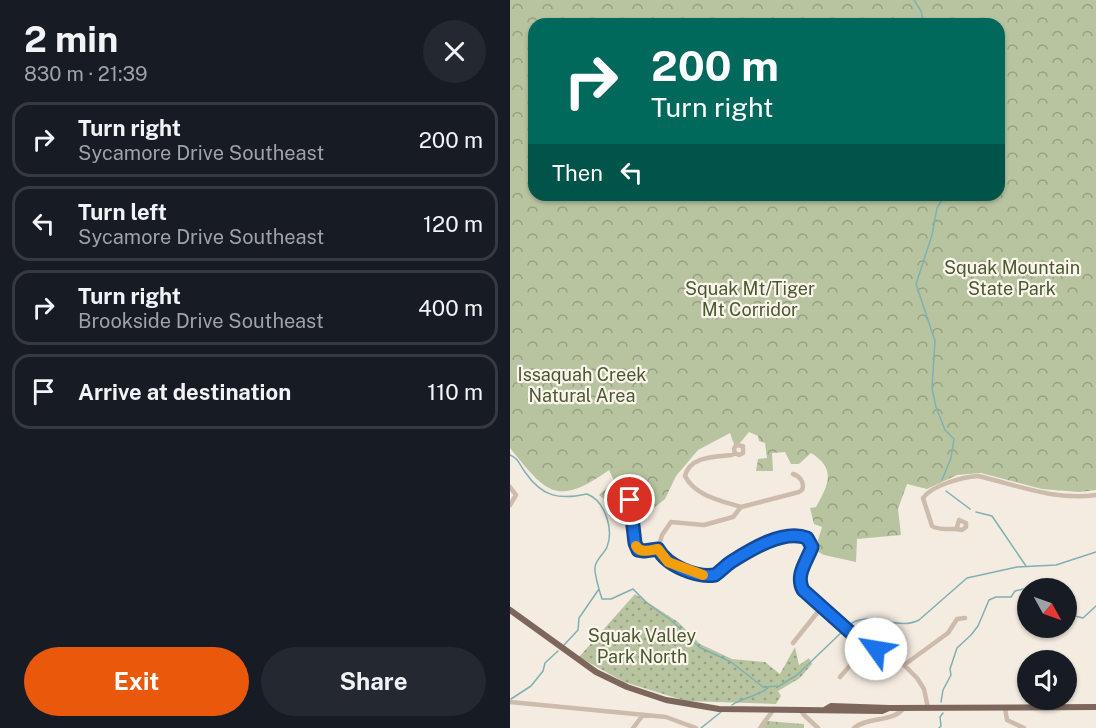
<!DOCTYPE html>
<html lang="en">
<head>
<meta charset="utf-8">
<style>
  body { margin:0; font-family:"Public Sans",sans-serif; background:#242831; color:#f1f3f6; height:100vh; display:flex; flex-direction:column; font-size:22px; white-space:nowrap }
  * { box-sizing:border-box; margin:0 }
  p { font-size:20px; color:#9ea1a6 }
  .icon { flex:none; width:33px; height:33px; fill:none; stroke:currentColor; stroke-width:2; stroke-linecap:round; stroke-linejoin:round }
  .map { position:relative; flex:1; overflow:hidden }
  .drawer { display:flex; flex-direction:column; background:#171b24; width:510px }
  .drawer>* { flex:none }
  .hud { position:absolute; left:18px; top:18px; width:477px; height:183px; border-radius:18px; box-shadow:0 2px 4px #0004; background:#00695c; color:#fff; overflow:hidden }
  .needle { width:39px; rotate:130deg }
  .tools { position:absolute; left:507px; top:578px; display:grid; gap:12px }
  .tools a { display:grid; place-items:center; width:60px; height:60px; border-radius:50%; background:#171b24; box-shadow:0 2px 4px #0004; font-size:30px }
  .pin { position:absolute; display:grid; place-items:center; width:51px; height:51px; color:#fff; margin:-26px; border:3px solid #fff; border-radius:50%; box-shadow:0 2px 6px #0007 }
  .me { position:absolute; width:66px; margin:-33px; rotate:302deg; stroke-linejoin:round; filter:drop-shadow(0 0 4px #0008) }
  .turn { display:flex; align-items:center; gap:21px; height:126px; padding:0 24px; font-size:27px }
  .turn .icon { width:78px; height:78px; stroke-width:2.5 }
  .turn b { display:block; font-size:42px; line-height:51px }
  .then { display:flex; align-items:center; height:57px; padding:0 24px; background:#0003; gap:12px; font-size:22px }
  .round { display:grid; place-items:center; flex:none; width:63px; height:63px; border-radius:32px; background:#242831 }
  .summary { display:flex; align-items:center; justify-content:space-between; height:102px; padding:0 24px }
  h1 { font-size:36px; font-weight:700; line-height:45px }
  .primary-button { display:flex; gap:12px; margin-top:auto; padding:12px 24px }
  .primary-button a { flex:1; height:69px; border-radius:36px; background:#ea580c; color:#fff; font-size:24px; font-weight:700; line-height:69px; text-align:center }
  .primary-button a+a { background:#242831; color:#f1f3f6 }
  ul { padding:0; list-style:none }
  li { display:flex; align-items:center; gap:18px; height:75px; margin:0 12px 9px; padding:0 12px; border:3px solid #363941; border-radius:18px }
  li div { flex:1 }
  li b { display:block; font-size:22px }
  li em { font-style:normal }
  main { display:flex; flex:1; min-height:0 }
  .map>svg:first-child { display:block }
  .green { fill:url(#green-dots) }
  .forest { fill:url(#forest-crowns); fill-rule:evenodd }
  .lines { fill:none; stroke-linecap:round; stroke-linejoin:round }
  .stream { stroke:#7fb0b2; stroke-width:1.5 }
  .minor { stroke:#cdbbac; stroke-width:4.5 }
  .major { stroke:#7d675c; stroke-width:6 }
  .route-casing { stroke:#114b97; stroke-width:15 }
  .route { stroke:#1a73e8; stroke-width:10 }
  .slow { stroke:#f59e0b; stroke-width:10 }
  .labels { text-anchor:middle; stroke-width:4.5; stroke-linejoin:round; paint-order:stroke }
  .park-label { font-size:18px; fill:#4a5a2e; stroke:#fbf5ee }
</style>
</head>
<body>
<main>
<section class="drawer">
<div class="summary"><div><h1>2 min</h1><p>830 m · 21:39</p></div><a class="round"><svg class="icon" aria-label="close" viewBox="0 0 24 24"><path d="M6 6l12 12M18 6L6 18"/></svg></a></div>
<ul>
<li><svg class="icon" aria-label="right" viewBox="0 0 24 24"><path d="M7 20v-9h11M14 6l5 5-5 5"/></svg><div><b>Turn right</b><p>Sycamore Drive Southeast</p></div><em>200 m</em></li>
<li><svg class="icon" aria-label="left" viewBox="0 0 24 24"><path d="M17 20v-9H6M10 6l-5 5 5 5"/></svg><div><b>Turn left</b><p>Sycamore Drive Southeast</p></div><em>120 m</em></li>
<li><svg class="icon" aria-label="right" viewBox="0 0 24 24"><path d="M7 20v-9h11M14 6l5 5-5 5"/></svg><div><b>Turn right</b><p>Brookside Drive Southeast</p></div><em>400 m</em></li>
<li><svg class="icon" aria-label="arrive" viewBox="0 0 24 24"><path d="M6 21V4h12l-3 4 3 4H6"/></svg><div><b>Arrive at destination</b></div><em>110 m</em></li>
</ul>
<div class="primary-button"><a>Exit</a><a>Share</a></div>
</section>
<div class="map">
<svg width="586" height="728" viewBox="0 0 586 728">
  <defs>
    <pattern id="green-dots" width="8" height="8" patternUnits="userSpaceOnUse" patternTransform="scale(1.5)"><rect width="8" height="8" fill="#b8c4a0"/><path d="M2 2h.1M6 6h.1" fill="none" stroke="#97a083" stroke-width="1.8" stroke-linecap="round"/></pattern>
    <pattern id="forest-crowns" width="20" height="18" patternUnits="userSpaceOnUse" patternTransform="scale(1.5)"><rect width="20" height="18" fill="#b8c4a0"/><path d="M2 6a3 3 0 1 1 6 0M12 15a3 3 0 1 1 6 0" fill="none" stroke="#97a083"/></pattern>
  </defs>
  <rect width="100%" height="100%" fill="#f4ebe1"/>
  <path class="green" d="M125 594 168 622 190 644 222 659 255 662 270 674 285 647 289 665 299 658 302 664 290 678 268 691 271 696 266 704 176 701 114 682 69 657Z"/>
  <path class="forest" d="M0 0H586V490L569 492 532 489 471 473 447 475 417 489 397 484 388 509 391 535 347 539 346 562 314 555 305 550 312 527 304 524 300 508 306 507C318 485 327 469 301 453L289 464H281L275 452 262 453 263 471H246L248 459 257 458 255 443 249 441 248 436 239 432 230 443 224 444 220 433 188 450 166 476 155 499 140 511 127 514 125 495 111 483 95 500 89 495 104 481 99 470C46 508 36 492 0 448ZM24 24H489V195H24Z
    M256 721 294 724V728H253Z"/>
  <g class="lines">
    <path class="stream" d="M404 0 411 11 414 24
      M0 455C9 459 9 464 15 472 32 497 49 500 77 494 95 501 104 529 97 547 94 554 86 559 85 567 84 573 90 593 92 599H101L123 589 137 603 162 621 189 647 221 662 253 687 269 686 287 675 334 630
      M432 480 441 458 444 439 435 430 426 407 422 388 425 341 406 284 422 235 427 208 435 195
      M436 491 460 509
      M466 512 482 516 516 566
      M556 609 565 616 573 618 586 606
      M338 626C358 608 387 632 409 620L457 578 507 567 546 565 586 552
      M54 645 68 630 69 618 89 589
      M1 699 21 686 33 671 35 663 48 651
      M431 702 433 690 441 675 440 669 447 648 461 635 468 626 479 600 486 597H501L505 591 518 588
      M222 705C233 697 247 697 258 688
      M191 728 211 712
      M429 728 431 726 430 717 433 713"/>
    <path class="minor" d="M225 453 229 455 233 453V446L226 445 224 449 225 453 222 455C205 457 180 456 175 476 185 496 212 501 231 507
      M0 487 6 495 0 505
      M112 488C126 504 122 525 125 545L131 551 148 549
      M447 527 449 520 456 523V527L452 530C443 527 431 532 422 526L413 498C422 485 453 477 468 476 507 485 545 501 586 495
      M148 549C150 554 152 558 156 561 164 567 196 578 205 575 211 572 215 566 220 563 241 549 260 539 285 537 294 536 300 538 302 547 297 561 285 575 293 590L353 643 394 665 407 678 414 689 418 708
      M148 549 152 535 161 522 194 525 223 517 231 507 289 492 292 490C295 483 290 476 283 474
      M283 643 311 608
      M394 665 438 633 447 619 455 618
      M330 677 358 645
      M0 702 156 717 186 728
      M495 708 497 720 514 728
      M290 709 294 715 308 728
      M123 728 133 715
      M250 728 264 709
      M344 728C359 716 382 723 394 708"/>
    <path class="major" d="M0 610 86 672 117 687 156 700 209 709 372 711 379 708
      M316 709 321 706 379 708 586 707"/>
  </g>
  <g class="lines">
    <g class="route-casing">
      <path id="route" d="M120 500 125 543 128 550 134 551 148 549C157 566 187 578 205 575 211 571 215 566 221 562 240 550 273 529 297 538L302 547C297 561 285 575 293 590L349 640 366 649"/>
    </g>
    <use href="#route" class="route"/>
    <path class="slow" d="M126 546C131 554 140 550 148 549L158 562 193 575"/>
  </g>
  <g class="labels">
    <g class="park-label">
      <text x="502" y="274">Squak Mountain<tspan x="502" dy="21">State Park</tspan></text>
      <text x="240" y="295">Squak Mt/Tiger<tspan x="240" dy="21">Mt Corridor</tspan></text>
      <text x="72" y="381">Issaquah Creek<tspan x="72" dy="21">Natural Area</tspan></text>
      <text x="132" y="642">Squak Valley<tspan x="132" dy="21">Park North</tspan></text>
    </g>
  </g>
</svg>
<div class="tools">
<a><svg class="needle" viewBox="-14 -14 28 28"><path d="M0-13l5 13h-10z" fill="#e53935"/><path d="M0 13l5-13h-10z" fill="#9ea1a6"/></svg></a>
<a><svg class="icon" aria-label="sound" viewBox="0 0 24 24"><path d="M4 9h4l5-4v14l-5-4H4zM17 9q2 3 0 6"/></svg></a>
</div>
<div class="pin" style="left:120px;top:500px;background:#d93025"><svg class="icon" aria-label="arrive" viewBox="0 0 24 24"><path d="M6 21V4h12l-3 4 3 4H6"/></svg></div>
<svg class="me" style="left:366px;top:649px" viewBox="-20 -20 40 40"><circle r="19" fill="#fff"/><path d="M0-13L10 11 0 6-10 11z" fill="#1a73e8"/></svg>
<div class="hud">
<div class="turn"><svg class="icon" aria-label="right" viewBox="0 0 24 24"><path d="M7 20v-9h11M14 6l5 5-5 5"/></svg><div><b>200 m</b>Turn right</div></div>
<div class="then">Then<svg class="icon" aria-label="left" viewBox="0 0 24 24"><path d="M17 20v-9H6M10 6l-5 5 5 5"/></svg></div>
</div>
</div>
</main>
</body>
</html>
